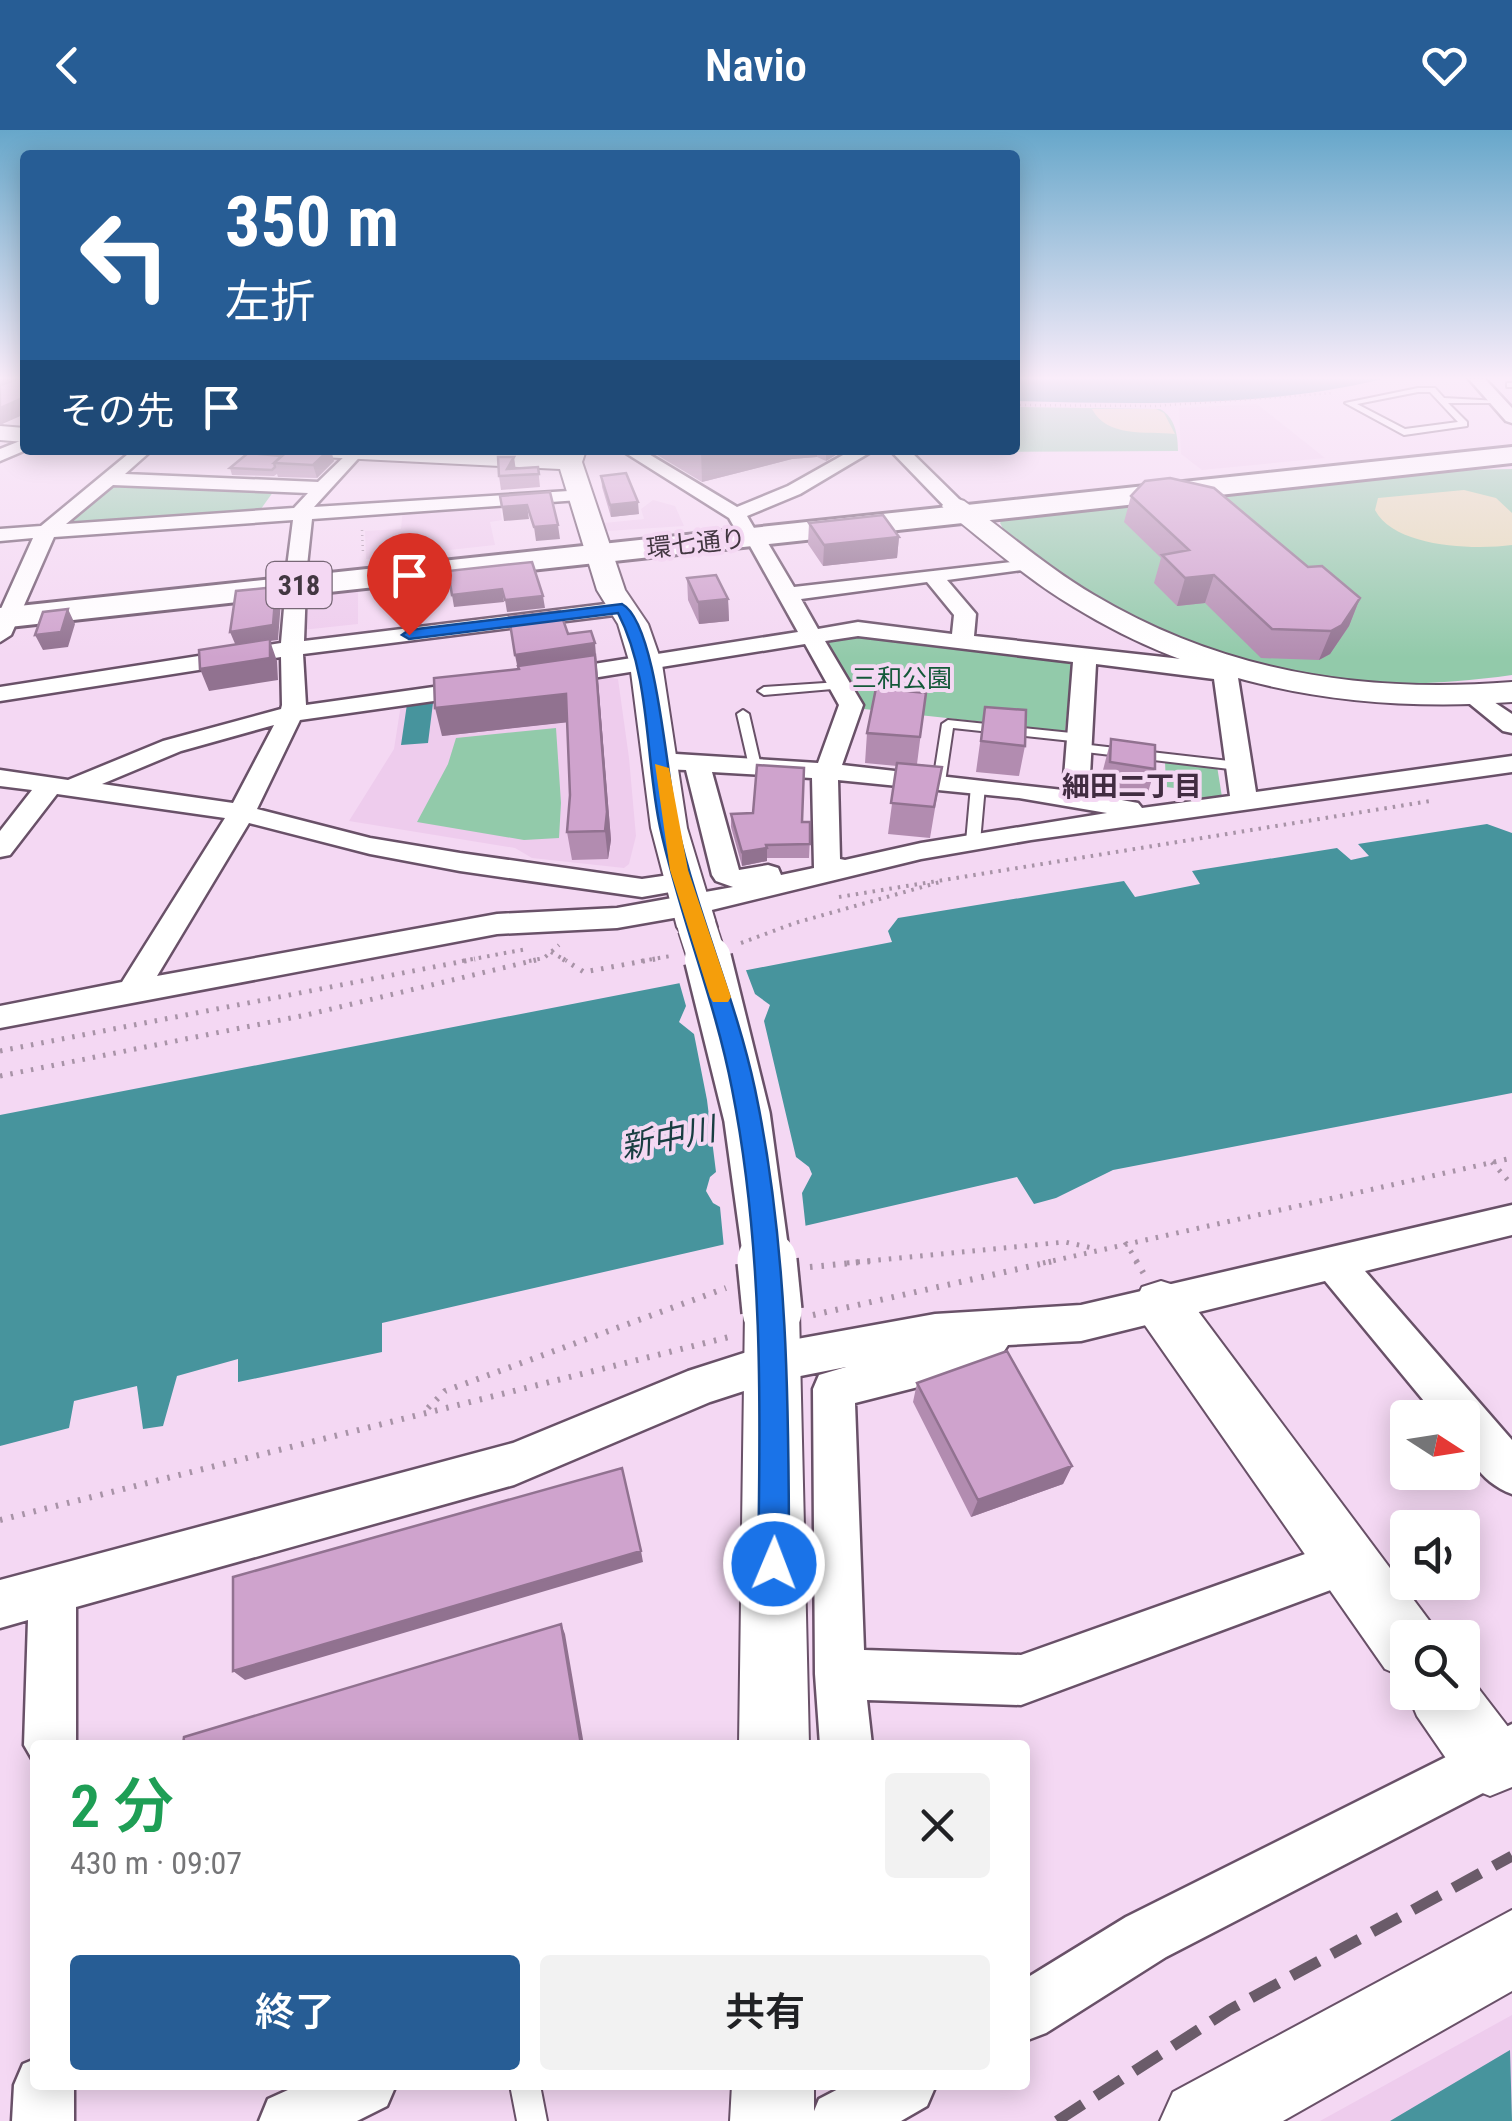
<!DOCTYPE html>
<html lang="ja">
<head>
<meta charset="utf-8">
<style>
  body { margin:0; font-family:"Roboto Condensed","Noto Sans JP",sans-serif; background:#f2f2f2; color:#202124; height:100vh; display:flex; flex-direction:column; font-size:38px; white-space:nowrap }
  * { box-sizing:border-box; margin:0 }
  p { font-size:32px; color:#757577 }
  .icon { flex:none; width:55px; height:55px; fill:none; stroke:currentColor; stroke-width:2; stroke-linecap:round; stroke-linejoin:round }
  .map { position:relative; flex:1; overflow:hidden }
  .panel { position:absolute; left:30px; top:1610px; width:1000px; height:350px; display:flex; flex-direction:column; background:#fff; border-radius:10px; box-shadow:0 5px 25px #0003 }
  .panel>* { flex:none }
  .guide { position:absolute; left:20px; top:20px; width:1000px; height:305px; border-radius:10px; box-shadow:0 5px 25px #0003; background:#275d95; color:#fff; overflow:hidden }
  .needle { width:65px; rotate:102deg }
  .fabs { position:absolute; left:1390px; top:1270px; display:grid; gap:20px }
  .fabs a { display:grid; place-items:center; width:90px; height:90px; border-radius:10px; background:#fff; box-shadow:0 5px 25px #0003; font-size:50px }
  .pin { position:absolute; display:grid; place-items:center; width:85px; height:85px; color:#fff; margin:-102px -42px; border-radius:50% 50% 50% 0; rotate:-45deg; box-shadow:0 0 10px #0007 }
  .pin .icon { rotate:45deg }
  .me { position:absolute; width:110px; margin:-55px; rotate:1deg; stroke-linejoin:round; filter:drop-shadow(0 0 8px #0008) }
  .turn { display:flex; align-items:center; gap:35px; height:210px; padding:0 40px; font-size:45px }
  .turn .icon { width:130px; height:130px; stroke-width:2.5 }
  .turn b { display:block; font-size:70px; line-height:85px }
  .then { display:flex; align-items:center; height:95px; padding:0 40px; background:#0003; gap:20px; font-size:38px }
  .round { display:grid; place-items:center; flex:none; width:105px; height:105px; border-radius:10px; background:#f2f2f2 }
  .head { display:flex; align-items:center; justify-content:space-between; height:170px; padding:0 40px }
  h1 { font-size:60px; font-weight:600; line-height:75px; color:#1e9e55 }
  .cta { display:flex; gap:20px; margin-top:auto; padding:20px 40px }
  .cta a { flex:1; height:115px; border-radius:10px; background:#275d95; color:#fff; font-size:40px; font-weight:600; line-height:115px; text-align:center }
  .cta a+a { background:#f2f2f2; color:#202124 }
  header { display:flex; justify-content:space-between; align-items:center; height:130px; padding:0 40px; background:#275d95; color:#fff; font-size:45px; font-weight:600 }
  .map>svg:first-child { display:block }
  .built { fill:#eecced }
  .green { fill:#92caaa }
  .sand { fill:#e3d9b4 }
  .water { fill:#47949d }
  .pier { fill:#f4d8f3 }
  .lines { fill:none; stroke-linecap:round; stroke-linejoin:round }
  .lane-casing { stroke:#695168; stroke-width:4 }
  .street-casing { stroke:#695168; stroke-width:5 }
  .secondary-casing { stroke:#695168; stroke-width:4 }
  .primary-casing { stroke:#695168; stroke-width:6 }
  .path-far3 { stroke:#a893a7; stroke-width:2.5; stroke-dasharray:1 4; stroke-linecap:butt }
  .path-far2 { stroke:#a893a7; stroke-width:4; stroke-dasharray:2.5 6; stroke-linecap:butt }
  .path-far1 { stroke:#a893a7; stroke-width:5; stroke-dasharray:2.5 8; stroke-linecap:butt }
  .path { stroke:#a893a7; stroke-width:6; stroke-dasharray:2.5 9; stroke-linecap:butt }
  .lane { fill:#fff; fill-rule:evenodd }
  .street { fill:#fff; fill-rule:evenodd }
  .secondary { fill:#fff; fill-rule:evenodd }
  .primary { fill:#fff; fill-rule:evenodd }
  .rail { stroke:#6a5b69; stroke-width:11; stroke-dasharray:31 15; stroke-linecap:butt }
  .secondary-bridge-far2-casing { stroke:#695168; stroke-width:41; stroke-linecap:butt }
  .secondary-bridge-far1-casing { stroke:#695168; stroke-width:51; stroke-linecap:butt }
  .secondary-bridge-casing { stroke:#695168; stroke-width:64; stroke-linecap:butt }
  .secondary-bridge-far2 { stroke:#fff; stroke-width:38 }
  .secondary-bridge-far1 { stroke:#fff; stroke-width:46 }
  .secondary-bridge { stroke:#fff; stroke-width:59 }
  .wall { fill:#b28cb0 }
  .shaded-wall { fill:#917290 }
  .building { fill:#cfa3cd; stroke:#917290; stroke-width:2.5 }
  .route { fill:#1a73e8; stroke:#114b97; stroke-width:2.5 }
  .slow { fill:#f59e0b }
  .labels { text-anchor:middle; stroke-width:8; stroke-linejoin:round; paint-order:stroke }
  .far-street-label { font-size:25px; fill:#423741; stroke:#f4d8f3 }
  .far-park-label { font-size:25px; fill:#145939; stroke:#f4d8f3 }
  .shield { fill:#f4d8f3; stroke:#776776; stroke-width:2.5 }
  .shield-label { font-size:28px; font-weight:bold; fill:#423741 }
  .far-neighbourhood-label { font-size:28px; font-weight:bold; fill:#412c41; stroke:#f4d8f3 }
  .water-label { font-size:32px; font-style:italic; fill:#183d41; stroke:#f4d8f3 }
</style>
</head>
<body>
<header><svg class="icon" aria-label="back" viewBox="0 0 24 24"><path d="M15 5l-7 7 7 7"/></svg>Navio<svg class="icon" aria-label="heart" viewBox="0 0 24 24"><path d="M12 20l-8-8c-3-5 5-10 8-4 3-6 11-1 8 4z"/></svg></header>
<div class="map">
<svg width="1512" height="1991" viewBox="0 0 1512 1991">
  <rect width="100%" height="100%" fill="#f4d8f3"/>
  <path class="built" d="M1257 274 1325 328 1202 340 1181 324 1179 278Z
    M653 370 675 376 684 396 607 401 604 393 644 389 641 379Z
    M499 372 502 390 490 392 495 415 366 429 365 401 401 399 403 378Z
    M358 461V494L302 500 304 466Z
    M602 546 618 549 629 628 636 706 629 734 624 738 532 728 515 718 349 691 394 619 401 574Z
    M1512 1885V1991H1320Z"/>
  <path class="green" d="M1015 277 1160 279C1175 287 1178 305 1178 321L958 322 1015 320Z
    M1512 339V545C1407 560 1297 557 1196 520 1180 514 1164 503 1149 495 1099 468 1053 439 1007 406L1000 393 1002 390 1460 340Z
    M110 353 276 358 258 383 62 395Z
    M863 506 1065 530 1072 536 1065 601 864 579 827 511Z
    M556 598 561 673 559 708 524 710 417 692 448 634 456 608Z
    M1165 631 1217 636 1222 667 1183 674 1182 659 1166 657Z"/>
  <path class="sand" d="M1092 279H1156L1164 283 1175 304C1146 301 1107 308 1092 279Z
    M1464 360 1496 368 1512 383V415C1475 420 1395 418 1375 380L1378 368Z"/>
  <path class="water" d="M1015 249H1382C1265 278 1135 274 1015 271Z
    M433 573 428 613 401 615 407 574Z
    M1487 694 1512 703V963L1113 1040 1056 1068 1034 1074 1017 1047 382 1193V1222L238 1252V1229L177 1246 163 1296 143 1299 137 1256 74 1271 69 1298 0 1316V985L892 812 888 801 898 788 1124 751 1135 767 1200 754 1192 741 1337 718 1351 730 1369 726 1358 714Z
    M1510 1920 1512 1991H1390Z"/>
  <path class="pier" d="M744 835 755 864 770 875 764 891 796 1027 809 1037 812 1044 802 1063 806 1100 724 1118 720 1077 713 1073 706 1061 710 1047 716 1042 707 970 694 904 679 892 686 876 678 848Z"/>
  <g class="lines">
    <g class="lane-casing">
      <path id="lane" d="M1507 253H1512V257H1507Z
        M1418 258H1435L1444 268 1499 271 1495 273H1448L1467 292V296L1404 305 1345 273ZM1418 262H1430L1458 292 1405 299 1357 274Z
        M840 552 846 556 844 558 764 565 758 561 764 557Z
        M743 580 749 584 761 636 755 640 749 636 737 584Z
        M948 590 1081 604 1087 608 1081 612 953 598 945 652 939 656 933 652 942 594Z
        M1081 614 1238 632 1244 636 1238 640 1077 621 1075 618Z
        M978 652 985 656 980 712 973 716 966 712 971 656Z
        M510 1955H540L547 1991H517Z"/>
    </g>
    <g class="street-casing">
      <path id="street" d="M1469 249H1485L1512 278V293L1506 291Z
        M25 309 26 320 0 331V319Z
        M133 320H152L125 344 318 352 351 320H366L314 377 585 360V368L579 370 312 389 306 445 301 450 306 455 304 511 622 472 633 478 622 484 303 524 306 575 483 550 495 557 483 564 300 590 257 679 370 708 460 723 642 749 683 743 693 746 697 752 693 758 642 767 460 741 370 724 249 693 157 846 497 784 617 778 733 757 716 751 712 745 686 640 660 639 647 631 660 623 818 633 839 575 805 514 549 555 537 548 549 541 798 502 745 407 755 401 762 403 794 457 1037 429V437L1030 439 947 450 976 484 974 506 1236 535 1256 662 1512 626V642L1031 710 921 729 691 785 617 798 497 804 0 898V876L122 852 225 688 57 664 10 725 0 727V701L32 660 0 656V640L68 650 163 611 281 579 282 575 281 527 0 571V557L281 513 286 455 291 450 286 445 293 390 54 407 11 505 0 512V481L33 408 0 411V399L41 396ZM113 355 308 363 294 378 66 394ZM927 452 954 485 952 504 858 492 818 499 801 469ZM858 506 1073 532 1063 660 842 635 863 575 825 511ZM1096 534 1214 549 1230 666 1142 678 1138 673 1089 664ZM274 595 233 673 102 654 181 621ZM712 642 812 648 814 738 781 745 778 738 768 735 739 740ZM838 650 1019 668 1107 683 921 713 845 730 840 729Z
        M621 320H642L737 377 788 356 852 320H874L800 364 747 386 754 398 744 404 737 402 729 388Z
        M890 320H909L962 372V380H948Z
        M1473 558 1512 584V603L1503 601 1465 570 1461 565Z
        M1512 1075V1105L1365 1141 1512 1310V1364C1478 1351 1462 1322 1462 1288H1438L1325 1151 1081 1211 1008 1215 993 1238 855 1273 864 1520 1021 1525 1347 1409 1363 1416 1370 1432 1363 1448 1021 1575 867 1570 872 1615H820L815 1544 813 1259 819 1245 846 1237 775 1251 710 1272 514 1355 76 1477V1615H35V1634L24 1615 28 1490 0 1498V1450L513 1313 688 1241 775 1213 935 1184 1081 1175Z
        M1512 1594V1648L1166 1827 1046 1903 1025 1911V1849L1126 1787Z
        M35 1929V1955H74V1991H12L14 1955 23 1934Z
        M299 1955H396L387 1976 357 1991H259L268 1969Z
        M846 1955H936L927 1976 901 1991H810L819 1969Z"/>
    </g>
    <g class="secondary-casing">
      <path id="secondary" d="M0 296 25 298V312L0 310Z
        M309 320 561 324 562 320H586L582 332 625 460 648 494 662 534 687 698 717 797 711 806 697 810 683 806 677 797 651 698 630 534 618 494 597 460 560 339 321 327Z
        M955 368 964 371C1007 402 1048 438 1094 465 1223 542 1363 564 1512 552V572C1358 583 1207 559 1074 477 1028 450 988 414 946 381L942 376 946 371Z
        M1161 1151 1180 1157 1431 1493 1438 1508H1408V1549L1385 1539 1142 1191 1134 1174 1142 1157Z
        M772 1157 791 1164 799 1181 809 1615H739L745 1181 753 1164Z
        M1462 1537 1512 1602V1657L1490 1666 1465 1656 1417 1586 1407 1562H1462Z
        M1512 1780V1861L1283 1991H1160L1173 1962Z
        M732 1955H814V1991H730Z"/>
    </g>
    <g class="primary-casing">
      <path id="primary" d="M1512 317V333L0 498V478Z"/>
    </g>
    <path class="path-far3" d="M1015 275 1156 276 1334 263
      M362 400 363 424"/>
    <path class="path-far2" d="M839 767 1430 671
      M741 813 795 793 940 752
      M551 822 567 831
      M462 831 527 819
      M529 831 544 828 559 815
      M641 831 671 826"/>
    <path class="path-far1" d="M563 829 584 842 655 829
      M0 921 475 829
      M0 946 306 885 540 829
      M1492 1032 1512 1055
      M1125 1112 1138 1133
      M847 1133 1065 1112 1097 1119
      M1043 1133 1512 1028"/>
    <path class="path" d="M1136 1131 1144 1144
      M810 1137 872 1131
      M813 1185 1054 1131
      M428 1278 445 1261 726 1158
      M0 1390 729 1207"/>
    <use href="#lane" class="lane"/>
    <use href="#street" class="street"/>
    <use href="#secondary" class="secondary"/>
    <use href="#primary" class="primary"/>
    <path class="rail" d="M1057 1991 1229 1880 1512 1726"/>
    <g class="secondary-bridge-far2-casing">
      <path id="secondary-bridge-far2" d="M697 797 708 831"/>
    </g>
    <g class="secondary-bridge-far1-casing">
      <path id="secondary-bridge-far1" d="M708 829 747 987 767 1133"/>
    </g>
    <g class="secondary-bridge-casing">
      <path id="secondary-bridge" d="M767 1131 772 1181"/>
    </g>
    <use href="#secondary-bridge-far2" class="secondary-bridge-far2"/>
    <use href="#secondary-bridge-far1" class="secondary-bridge-far1"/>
    <use href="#secondary-bridge" class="secondary-bridge"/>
  </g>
  <path class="wall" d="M649 320H844L826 331 817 327 792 329 702 352Z
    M248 323 334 331 317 348 278 347 277 344 274 346 232 345 230 338Z
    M538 337 540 357 501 360 499 346 516 338Z
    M601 346 639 384 611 387 602 357Z
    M1131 366 1308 437 1360 468 1349 496 1330 524 1319 530 1261 528 1205 473 1177 476 1154 453 1161 428 1124 392Z
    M809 393 899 407 897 428 823 436 808 414Z
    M687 448 728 469 729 491 699 494 688 470Z
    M568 504 596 528 611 710 608 729 572 730 567 702 570 665 567 592 442 606 518 539Z
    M926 563 917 634 942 637 930 708 888 704 897 636 865 633 867 603Z
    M985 577 1025 616 1019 646 976 642Z
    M1111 609 1155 639 1146 669 1101 662 1103 640Z
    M731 684 802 692 810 707 809 728H767V731L742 736 731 697Z
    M917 1253 1072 1336 1063 1354 971 1387 913 1272Z"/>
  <path class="shaded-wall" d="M0 249H12L0 255Z
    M25 267V284L0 295V278Z
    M329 320H331L334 331 317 348 313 335Z
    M701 320H817V327L792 329 702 352Z
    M826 320H844L826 331Z
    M514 327 516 341 507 339Z
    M638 372 639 384 611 387 610 375Z
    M527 375 529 389 504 391 502 377Z
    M558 395 560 409 536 411 534 397Z
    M899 407 897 428 823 436 824 415Z
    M1214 445 1205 473 1177 476 1185 448Z
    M276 457 281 471 278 510 270 511 277 531 278 550 209 561 200 539 236 516 230 502Z
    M502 459 504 472 454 477 452 465Z
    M543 466 545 478 507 482 505 470Z
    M1360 468 1349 496 1330 524 1319 530 1331 501Z
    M728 469 729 491 699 494 698 472Z
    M68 479 75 494 68 517 43 520 35 505Z
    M595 513 611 710 608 729 605 701 595 528 518 540 515 525Z
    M566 564 570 592 442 606 435 578Z
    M767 718V731L742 736V722Z
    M1072 1336 1063 1354 971 1387 978 1370Z
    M641 1421 643 1432 245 1550 233 1541Z
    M561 1494 565 1504 584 1615H581Z"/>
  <path class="building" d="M18 249H25V267L0 278V255Z
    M288 320H329L313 335 274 333Z
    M248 323 282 326 274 333 275 337 272 340 230 338Z
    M498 327H514L507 339 538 337 539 344 499 346Z
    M626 343 638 372 610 375 601 346Z
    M1170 348 1214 358 1308 437 1322 436 1360 468 1342 495 1331 501 1272 499 1214 445 1185 448 1162 425 1189 420 1131 366 1145 351Z
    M550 362 558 395 534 397 527 375 502 377 500 366Z
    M883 385 899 407 824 415 809 393Z
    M532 432 543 466 505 470 502 459 452 465 448 441Z
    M716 445 728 469 698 472 687 448Z
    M276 457 273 495 230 502 236 461Z
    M68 479 61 502 35 505 43 482Z
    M560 481 568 504 591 501 595 513 515 525 509 487Z
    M270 509V528L200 539 199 520Z
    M595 525 607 682 605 701 567 702 570 665 566 564 435 578 434 548 519 539 518 536Z
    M876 558 926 563 920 607 867 603Z
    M985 577 1026 580 1025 616 981 611Z
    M1111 609 1155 615V639L1110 632Z
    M897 633 942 637 934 677 891 673Z
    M757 635 804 638 802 692H810V714L766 715 767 718 742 722 731 684 753 683Z
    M1007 1221 1072 1336 978 1370 917 1253Z
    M622 1338 641 1421 233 1541V1447Z
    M561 1494 581 1615H183L184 1607Z"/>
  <linearGradient id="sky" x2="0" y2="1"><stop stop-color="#67a7ca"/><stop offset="0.47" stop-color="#faedfa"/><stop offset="1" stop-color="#faedfa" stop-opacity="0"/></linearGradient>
  <rect width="1512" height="528" fill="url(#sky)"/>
  <path class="route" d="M622 474C658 493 667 655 678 698 698 786 736 870 755 959 788 1116 789 1274 789 1434L784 1444 774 1449 763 1444 758 1434C761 1275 763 1116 732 959 715 870 679 785 660 697 645 627 651 547 618 483L409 509 402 505 409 500Z"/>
  <path class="slow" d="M655 634 669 638 688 740 731 867 728 872H713L710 867 670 740Z"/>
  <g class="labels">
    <g class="far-street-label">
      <text transform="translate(696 413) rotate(-6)" y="9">環七通り</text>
    </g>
    <g class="far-park-label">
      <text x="902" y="557">三和公園</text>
    </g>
    <rect class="shield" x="266.5" y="432" width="65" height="46" rx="8"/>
    <g class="shield-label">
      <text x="299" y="465">318</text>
    </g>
    <g class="far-neighbourhood-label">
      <text x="1132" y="666">細田二丁目</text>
    </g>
    <g class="water-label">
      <text transform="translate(668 1008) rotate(-12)" y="11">新中川</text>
    </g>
  </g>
</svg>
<div class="fabs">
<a><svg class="needle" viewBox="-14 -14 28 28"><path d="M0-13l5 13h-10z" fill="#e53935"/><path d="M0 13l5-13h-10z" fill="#757577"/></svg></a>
<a><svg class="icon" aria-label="sound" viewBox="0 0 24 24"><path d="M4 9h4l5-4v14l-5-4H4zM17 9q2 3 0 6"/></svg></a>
<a><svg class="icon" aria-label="search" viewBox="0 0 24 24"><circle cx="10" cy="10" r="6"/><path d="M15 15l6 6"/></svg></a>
</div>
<div class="pin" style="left:409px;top:505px;background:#d93025"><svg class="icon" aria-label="arrive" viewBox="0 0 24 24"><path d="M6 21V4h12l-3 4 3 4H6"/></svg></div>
<svg class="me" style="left:774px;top:1434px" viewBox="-20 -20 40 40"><circle r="17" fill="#1a73e8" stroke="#fff" stroke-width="3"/><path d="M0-11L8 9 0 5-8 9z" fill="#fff"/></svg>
<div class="guide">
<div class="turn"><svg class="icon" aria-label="left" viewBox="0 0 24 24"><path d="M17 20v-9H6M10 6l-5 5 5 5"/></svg><div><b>350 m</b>左折</div></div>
<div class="then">その先<svg class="icon" aria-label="arrive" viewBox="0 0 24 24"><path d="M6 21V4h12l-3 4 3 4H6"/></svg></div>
</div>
<section class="panel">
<div class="head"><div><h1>2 分</h1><p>430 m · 09:07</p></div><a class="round"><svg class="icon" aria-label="close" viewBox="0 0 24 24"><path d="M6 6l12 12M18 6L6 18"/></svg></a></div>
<div class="cta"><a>終了</a><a>共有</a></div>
</section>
</div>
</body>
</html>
